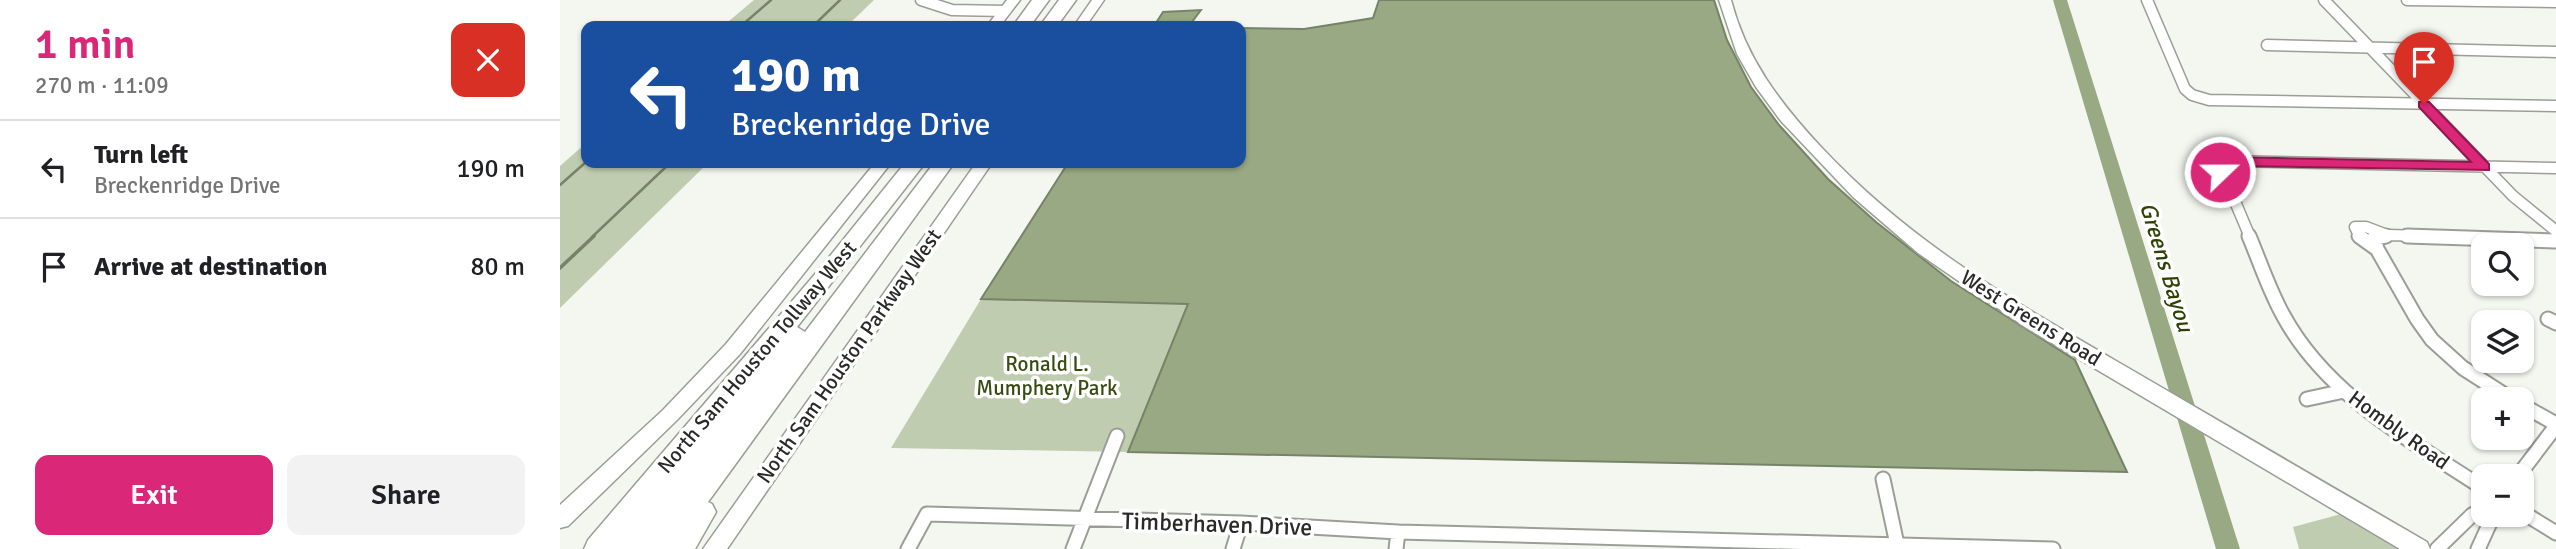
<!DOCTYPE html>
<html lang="en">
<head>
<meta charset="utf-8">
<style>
  body { margin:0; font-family:Signika,sans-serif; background:#f2f2f2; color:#202124; height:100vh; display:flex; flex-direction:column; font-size:26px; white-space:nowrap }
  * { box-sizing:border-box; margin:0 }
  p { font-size:23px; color:#757577 }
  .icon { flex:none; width:38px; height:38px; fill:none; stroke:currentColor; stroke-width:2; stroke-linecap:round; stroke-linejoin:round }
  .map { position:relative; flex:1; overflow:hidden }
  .drawer { display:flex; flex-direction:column; background:#fff; width:560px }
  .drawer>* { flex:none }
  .hud { position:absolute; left:21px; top:21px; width:665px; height:147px; border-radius:14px; box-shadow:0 2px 5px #0004; background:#1a4fa0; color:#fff; overflow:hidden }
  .fabs { position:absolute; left:1911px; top:233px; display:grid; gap:14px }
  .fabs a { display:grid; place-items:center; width:63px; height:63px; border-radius:14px; background:#fff; box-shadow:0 2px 5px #0004; font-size:35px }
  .pin { position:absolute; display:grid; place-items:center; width:60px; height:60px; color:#fff; margin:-72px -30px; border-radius:50% 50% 50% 0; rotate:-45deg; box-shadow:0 0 7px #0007 }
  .pin .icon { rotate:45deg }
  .me { position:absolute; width:77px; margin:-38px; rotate:68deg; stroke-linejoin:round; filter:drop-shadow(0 0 5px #0008) }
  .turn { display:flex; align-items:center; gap:24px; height:147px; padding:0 35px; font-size:32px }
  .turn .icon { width:91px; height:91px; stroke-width:2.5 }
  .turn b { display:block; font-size:49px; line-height:60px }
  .round { display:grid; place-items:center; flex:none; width:74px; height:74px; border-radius:14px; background:#f2f2f2 }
  .overview { display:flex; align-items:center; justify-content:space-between; height:119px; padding:0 35px }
  h1 { font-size:42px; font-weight:600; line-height:52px; color:#db2777 }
  .primary-button { display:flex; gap:14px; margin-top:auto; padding:14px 35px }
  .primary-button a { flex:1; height:80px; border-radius:14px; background:#db2777; color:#fff; font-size:28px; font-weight:600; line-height:80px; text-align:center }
  .primary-button a+a { background:#f2f2f2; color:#202124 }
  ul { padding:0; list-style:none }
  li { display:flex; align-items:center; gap:21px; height:98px; padding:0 35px; border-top:2px solid #e0e0e0 }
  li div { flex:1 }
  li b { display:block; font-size:26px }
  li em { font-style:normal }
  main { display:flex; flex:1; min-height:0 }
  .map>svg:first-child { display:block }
  .green { fill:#c0ccb0 }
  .water { fill:#98a983; stroke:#778368; stroke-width:2 }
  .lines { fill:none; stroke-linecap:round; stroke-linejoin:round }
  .stream-far1 { stroke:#778368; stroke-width:2.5 }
  .stream { stroke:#778368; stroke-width:3.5 }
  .river { fill:#98a983; fill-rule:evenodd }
  .minor-far1-casing { stroke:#9b9e97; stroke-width:13 }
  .minor-casing { stroke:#9b9e97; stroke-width:17 }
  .secondary-casing { stroke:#9b9e97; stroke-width:3 }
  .motorway-casing { stroke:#9b9e97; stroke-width:3 }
  .minor-far1 { stroke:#fff; stroke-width:10 }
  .minor { stroke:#fff; stroke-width:13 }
  .secondary { fill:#fff; fill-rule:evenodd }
  .motorway { fill:#fff; fill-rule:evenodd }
  .route { fill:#db2777; stroke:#8e194d; stroke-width:2 }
  .labels { text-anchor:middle; stroke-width:7; stroke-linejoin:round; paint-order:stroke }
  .street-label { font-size:21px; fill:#292b28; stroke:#fff }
  .park-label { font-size:21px; fill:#374c11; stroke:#fff }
  .water-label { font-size:23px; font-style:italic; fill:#2e4204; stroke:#fff }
  .near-street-label { font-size:24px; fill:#292b28; stroke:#fff }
</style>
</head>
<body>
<main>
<section class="drawer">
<div class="overview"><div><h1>1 min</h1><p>270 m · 11:09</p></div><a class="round" style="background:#d93025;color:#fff"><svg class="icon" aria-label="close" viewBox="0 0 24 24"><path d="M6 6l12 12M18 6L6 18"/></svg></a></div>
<ul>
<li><svg class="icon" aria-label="left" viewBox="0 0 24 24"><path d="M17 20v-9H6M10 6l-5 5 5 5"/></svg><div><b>Turn left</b><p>Breckenridge Drive</p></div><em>190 m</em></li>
<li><svg class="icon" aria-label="arrive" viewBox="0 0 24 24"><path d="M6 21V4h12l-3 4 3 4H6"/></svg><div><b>Arrive at destination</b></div><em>80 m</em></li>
</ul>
<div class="primary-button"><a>Exit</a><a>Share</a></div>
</section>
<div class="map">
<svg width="1996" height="549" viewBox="0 0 1996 549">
  <rect width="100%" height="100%" fill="#f4f7f0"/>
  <path class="green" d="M194 0H314L287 26H163Z
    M26 143V163H148L0 308V166Z
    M421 299 628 304 568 452 331 448Z
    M1781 514 1838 549H1739L1733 527Z"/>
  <path class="water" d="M819 0H1154L1167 40 1191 87 1219 125 1268 179 1316 222 1391 281 1515 360 1567 472 568 452 628 304 421 299 508 163H681V28L744 29 813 18Z
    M641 10 629 26H594L603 12Z"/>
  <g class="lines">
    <path class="stream-far1" d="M181 26 211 0
      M253 26 280 0
      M0 185 26 162
      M32 237 110 163"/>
    <path class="stream" d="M0 268 34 236"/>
    <path class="river" d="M1493 0H1507L1680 549H1656Z"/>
    <g class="minor-far1-casing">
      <path id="minor-far1" d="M361 0 392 10 445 11
        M1587 0 1625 89 1632 95 1649 100 1996 106
        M1764 0 1953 196 1996 231
        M1847 0 1996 2
        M1707 45 1996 52
        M1690 237 1660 166 1669 161 1996 168
        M1800 237 1795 227H1806L1827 235
        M1817 237 1829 235 1895 237"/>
    </g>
    <g class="minor-casing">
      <path id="minor" d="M1689 236C1700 262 1709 290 1723 315 1766 395 1850 440 1923 488
        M1799 236 1817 249
        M1826 236 1814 238 1817 249 1857 319 1872 340 1903 368 1951 399
        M1847 236 1996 241
        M1988 319 1996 323
        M1747 399 1784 391
        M1962 405 1996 424
        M1958 476 1996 426
        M1323 479 1338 549
        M1962 512 1996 533
        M348 549 367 514 681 523 838 532 1493 549
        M513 549 557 436
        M673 549 681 523
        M836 549 838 532
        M1877 549 1912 515 1923 509
        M1918 549 1934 514"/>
    </g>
    <g class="secondary-casing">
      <path id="secondary" d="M447 0H460L440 26H427Z
        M532 0H544L526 26H514Z
        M1159 0H1171C1186 59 1221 104 1261 147 1363 256 1480 316 1606 390 1693 441 1780 492 1867 542L1870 549H1840L1465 327 1358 253 1293 197 1221 121 1196 87 1177 54Z
        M315 163H331L180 354 117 420 8 526 0 528V505L103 410 166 344Z
        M416 163H432L167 549H143Z"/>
    </g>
    <g class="motorway-casing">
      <path id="motorway" d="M472 0H489L470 26H453Z
        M499 0H516L497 26H480Z
        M345 163H365L237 327 245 332 374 163H394L148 502 152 504 156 512 135 549H24L28 540 262 266Z"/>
    </g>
    <use href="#minor-far1" class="minor-far1"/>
    <use href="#minor" class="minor"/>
    <use href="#secondary" class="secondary"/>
    <use href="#motorway" class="motorway"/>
  </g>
  <path class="route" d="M1864 101 1869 102 1929 164V170L1672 166 1667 168 1665 175 1660 176 1653 172 1655 163 1669 157 1911 162 1859 107V102Z"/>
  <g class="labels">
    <g class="street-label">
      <text transform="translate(1471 318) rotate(32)" y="7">West Greens Road</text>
      <text transform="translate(289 356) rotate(-55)" y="7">North Sam Houston Parkway West</text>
      <text transform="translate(197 357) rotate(-50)" y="7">North Sam Houston Tollway West</text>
      <text transform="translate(1839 430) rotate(36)" y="7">Hombly Road</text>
    </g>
    <g class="park-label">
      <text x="487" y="371">Ronald L.<tspan x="487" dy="24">Mumphery Park</tspan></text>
    </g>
    <g class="water-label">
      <text transform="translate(1607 267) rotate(73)" y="8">Greens Bayou</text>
    </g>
    <g class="near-street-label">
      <text transform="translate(657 524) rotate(2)" y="8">Timberhaven Drive</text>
    </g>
  </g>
</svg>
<div class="fabs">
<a><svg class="icon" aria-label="search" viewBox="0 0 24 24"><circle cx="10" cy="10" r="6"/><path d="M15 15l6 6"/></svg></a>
<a><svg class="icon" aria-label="layers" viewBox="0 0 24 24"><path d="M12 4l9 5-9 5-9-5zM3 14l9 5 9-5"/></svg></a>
<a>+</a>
<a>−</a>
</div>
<div class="pin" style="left:1864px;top:104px;background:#d93025"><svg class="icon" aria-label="arrive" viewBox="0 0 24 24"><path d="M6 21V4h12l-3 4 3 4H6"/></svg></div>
<svg class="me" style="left:1660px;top:172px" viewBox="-20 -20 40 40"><circle r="17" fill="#db2777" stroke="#fff" stroke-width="3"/><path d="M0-11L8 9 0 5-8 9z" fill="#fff"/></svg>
<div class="hud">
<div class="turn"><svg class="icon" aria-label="left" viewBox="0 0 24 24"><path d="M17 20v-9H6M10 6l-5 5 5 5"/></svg><div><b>190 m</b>Breckenridge Drive</div></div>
</div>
</div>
</main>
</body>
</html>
